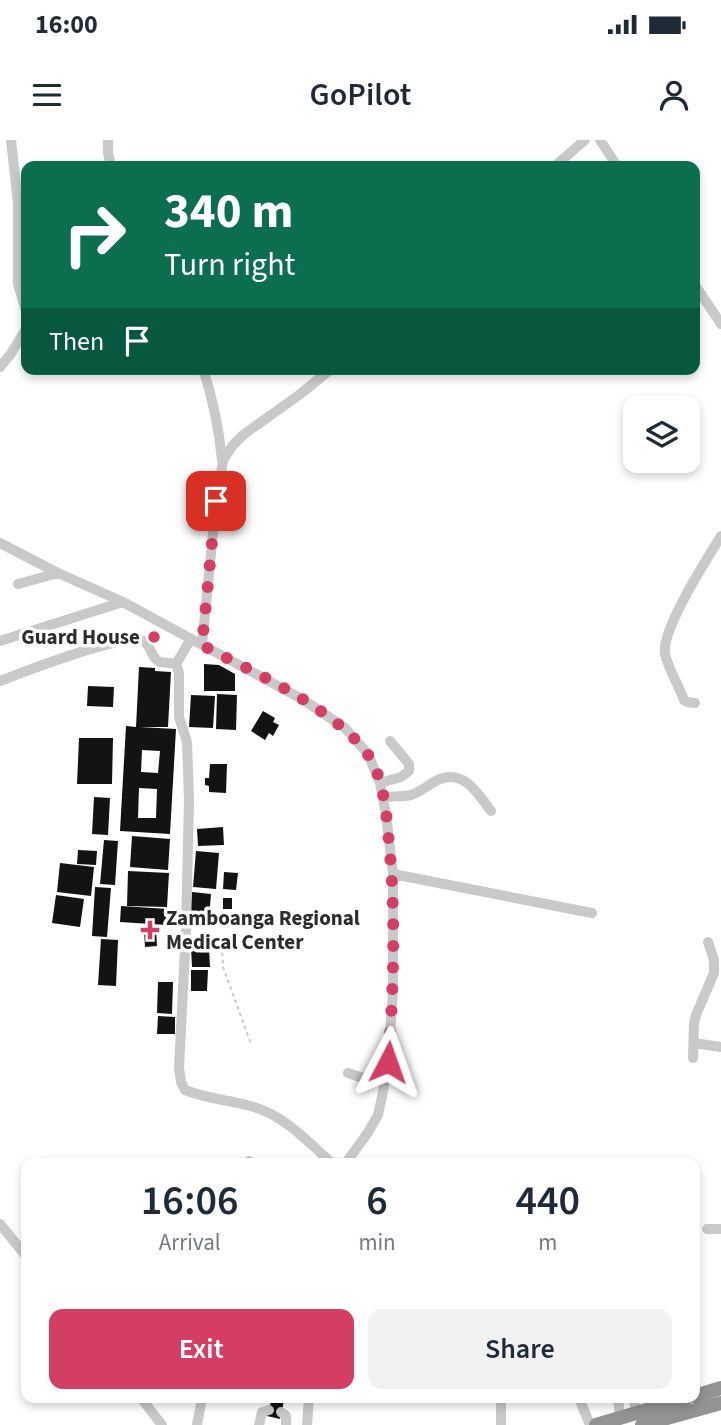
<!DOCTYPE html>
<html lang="en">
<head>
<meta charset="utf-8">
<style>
  body { margin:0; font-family:"Source Sans 3",sans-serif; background:#f2f2f3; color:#1f2937; height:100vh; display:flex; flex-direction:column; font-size:26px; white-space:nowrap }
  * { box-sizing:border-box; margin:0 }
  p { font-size:23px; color:#747a83 }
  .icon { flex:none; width:38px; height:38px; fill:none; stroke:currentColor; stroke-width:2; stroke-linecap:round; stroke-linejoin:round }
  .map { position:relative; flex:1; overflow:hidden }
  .sheet { position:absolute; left:21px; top:1018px; width:679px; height:245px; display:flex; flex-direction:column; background:#fff; border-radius:14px; box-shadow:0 4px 10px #0003 }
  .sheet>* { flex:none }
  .top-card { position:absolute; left:21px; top:21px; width:679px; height:214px; border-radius:14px; box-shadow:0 4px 10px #0003; background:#0b6e4f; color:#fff; overflow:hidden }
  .tools { position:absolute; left:623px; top:256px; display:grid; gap:14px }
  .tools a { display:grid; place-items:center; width:77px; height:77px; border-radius:14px; background:#fff; box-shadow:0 4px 10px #0003; font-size:35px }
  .pin { position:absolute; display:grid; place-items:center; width:60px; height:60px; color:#fff; margin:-30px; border-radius:14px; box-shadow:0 4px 10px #0006 }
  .me { position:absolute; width:77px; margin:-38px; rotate:4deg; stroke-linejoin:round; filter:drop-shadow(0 0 5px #0008) }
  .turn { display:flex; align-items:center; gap:24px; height:147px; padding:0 28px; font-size:32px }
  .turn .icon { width:91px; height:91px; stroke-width:2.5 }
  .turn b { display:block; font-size:49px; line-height:60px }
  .then { display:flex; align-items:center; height:66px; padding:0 28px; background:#0003; gap:14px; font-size:26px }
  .eta { display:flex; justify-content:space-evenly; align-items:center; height:119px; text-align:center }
  .eta b { font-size:42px; font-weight:600; line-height:49px }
  .button { display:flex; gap:14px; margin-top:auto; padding:14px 28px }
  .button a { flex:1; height:80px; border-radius:14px; background:#d33e62; color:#fff; font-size:28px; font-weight:600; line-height:80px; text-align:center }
  .button a+a { background:#f2f2f3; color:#1f2937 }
  .status { display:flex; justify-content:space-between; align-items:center; height:49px; padding:0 35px; background:#fff; direction:ltr }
  .status svg { height:19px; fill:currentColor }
  header { display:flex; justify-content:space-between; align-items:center; height:91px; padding:0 28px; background:#fff; font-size:32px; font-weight:600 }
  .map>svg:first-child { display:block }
  .building { fill:#131313; fill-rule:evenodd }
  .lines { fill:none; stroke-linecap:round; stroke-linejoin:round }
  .path { stroke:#c9c9c9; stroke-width:2; stroke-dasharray:3.5 3.5; stroke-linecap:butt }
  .minor { stroke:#c9c9c9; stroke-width:10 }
  .highway { stroke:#939393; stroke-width:14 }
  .route { stroke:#d33e62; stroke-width:12; stroke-dasharray:0 21.6 }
  .poi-dot { fill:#d33e62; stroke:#fff; stroke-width:2.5 }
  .labels { text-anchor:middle; stroke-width:7; stroke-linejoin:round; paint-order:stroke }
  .poi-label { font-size:21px; font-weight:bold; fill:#2c2c2c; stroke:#fff; text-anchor:end }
</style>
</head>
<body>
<div class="status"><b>16:00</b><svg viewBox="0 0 49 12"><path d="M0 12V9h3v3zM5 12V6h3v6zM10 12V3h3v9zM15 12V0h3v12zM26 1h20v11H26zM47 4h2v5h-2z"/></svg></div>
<header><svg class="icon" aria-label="menu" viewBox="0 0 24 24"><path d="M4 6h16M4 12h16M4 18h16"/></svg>GoPilot<svg class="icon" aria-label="person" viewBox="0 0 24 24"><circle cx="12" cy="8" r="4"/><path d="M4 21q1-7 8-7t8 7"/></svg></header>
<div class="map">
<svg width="721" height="1285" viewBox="0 0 721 1285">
  <rect width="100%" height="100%" fill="#fff"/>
  <path class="building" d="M153 491 160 496 155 504 148 499Z
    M204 524 219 525 235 534V551H204Z
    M139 527 155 528V531L171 532 168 587H140L176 589 170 694 120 691 126 586 136 587ZM142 610 160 611 158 633 141 632ZM139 648 157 649 156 678H138Z
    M88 546 114 547 113 567 87 566Z
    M217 554 237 555 236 590 216 589Z
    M191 555 215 556 213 588 189 587Z
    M263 571 275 578 273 582 279 585 273 596 269 593 265 600 251 591Z
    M79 598H113L112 644H77Z
    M210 624H227L226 653 209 652V646L205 645V638H209Z
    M94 657 110 658 108 695 92 694Z
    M223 687 224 705 198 706 197 689Z
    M132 696 170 699 168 730 130 727Z
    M104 700 118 701 115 745 100 744Z
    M78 710 97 711 96 725 77 724Z
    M196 711 219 713 216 749 193 747Z
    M60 723 94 727 91 756 57 752Z
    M128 731 169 733 167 767 127 766Z
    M224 732 238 733 236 750 223 749Z
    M95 747 111 748 107 797 92 796Z
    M192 752 211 754 209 778 190 776Z
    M56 755 84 759 80 787 52 783Z
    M223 758H232V769H223Z
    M121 766 168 769 167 785 120 782Z
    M156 790 157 806 145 807 144 791Z
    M101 799 118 800 116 846 98 845Z
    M191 808H209L210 827H192Z
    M191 830H208L207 851H191Z
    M158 842H173L172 874 157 873Z
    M158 876 175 877V894H157Z
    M272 1258 284 1261 280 1279 267 1276Z"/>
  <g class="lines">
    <path class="path" d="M197 794 222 805 223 827 251 904"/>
    <path class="minor" d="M11 0 18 64V144L26 171
      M108 0V13L111 26
      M600 0 617 26
      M555 26 585 0
      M695 145 721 184
      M0 227 10 215 26 189
      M203 229C213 259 219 289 222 320
      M0 403 58 433 123 462 302 559 345 588 368 614 380 643 386 674 393 734V851L388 922 382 957 378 975 367 994 345 1024
      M18 444 58 433
      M191 499 176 524 179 533V577L187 602 189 660 186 790 179 928 181 942 185 950C207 959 231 960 254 967 285 976 309 1003 333 1024
      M0 501 123 462
      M202 505 214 383 223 320 233 305 243 295 299 255 331 229
      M0 541C23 532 123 493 143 501 152 505 150 518 160 522 165 523 171 523 176 524
      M695 563 687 562 684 560C679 546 668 528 665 514 661 490 707 419 721 396
      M380 643 401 637 409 631V624L390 601
      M383 657C392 656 402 657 411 655 421 652 430 643 440 639 465 630 478 654 491 671
      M393 734 592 773
      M694 903 721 907
      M693 918 694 883 696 875 714 833V820L708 802
      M348 933 360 937 385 942
      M249 1021 254 1024
      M0 1084 26 1116
      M707 1089H721
      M141 1258 162 1285
      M579 1258 590 1285
      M618 1258 620 1278
      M633 1258 637 1273
      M281 1272 286 1276V1285
      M197 1285 202 1258
      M259 1285 262 1272 269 1270
      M307 1285 309 1258
      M501 1285V1258"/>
    <path class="highway" d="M695 1256 721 1248
      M596 1285 687 1258
      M642 1285 721 1263"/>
  </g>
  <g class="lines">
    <path class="route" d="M216 361 202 505C252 532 331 566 366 612 382 632 386 668 388 693 396 769 394 846 388 922"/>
  </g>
  <g class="poi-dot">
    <circle cx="154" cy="497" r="7"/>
    <path d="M146.5 779.5h7v7h7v7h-7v7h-7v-7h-7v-7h7z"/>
  </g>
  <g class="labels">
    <g class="poi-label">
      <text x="140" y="504">Guard House</text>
      <text x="166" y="785" text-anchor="start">Zamboanga Regional<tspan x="166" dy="24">Medical Center</tspan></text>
    </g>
  </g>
</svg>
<div class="tools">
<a><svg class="icon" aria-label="layers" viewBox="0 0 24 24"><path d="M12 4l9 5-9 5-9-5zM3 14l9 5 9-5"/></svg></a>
</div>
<div class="pin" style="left:216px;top:361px;background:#d93025"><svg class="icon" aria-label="arrive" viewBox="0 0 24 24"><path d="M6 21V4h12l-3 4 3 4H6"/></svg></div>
<svg class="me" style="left:388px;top:922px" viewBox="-20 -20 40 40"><path d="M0-17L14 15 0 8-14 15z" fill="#d33e62" stroke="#fff" stroke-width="4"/></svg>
<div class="top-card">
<div class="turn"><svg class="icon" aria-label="right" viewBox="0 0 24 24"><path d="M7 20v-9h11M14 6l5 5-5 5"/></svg><div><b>340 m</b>Turn right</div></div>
<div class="then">Then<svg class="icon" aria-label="arrive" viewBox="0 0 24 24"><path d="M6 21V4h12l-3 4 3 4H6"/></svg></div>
</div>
<section class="sheet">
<div class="eta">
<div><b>16:06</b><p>Arrival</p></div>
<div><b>6</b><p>min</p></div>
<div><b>440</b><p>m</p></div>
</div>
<div class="button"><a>Exit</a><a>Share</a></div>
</section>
</div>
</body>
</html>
